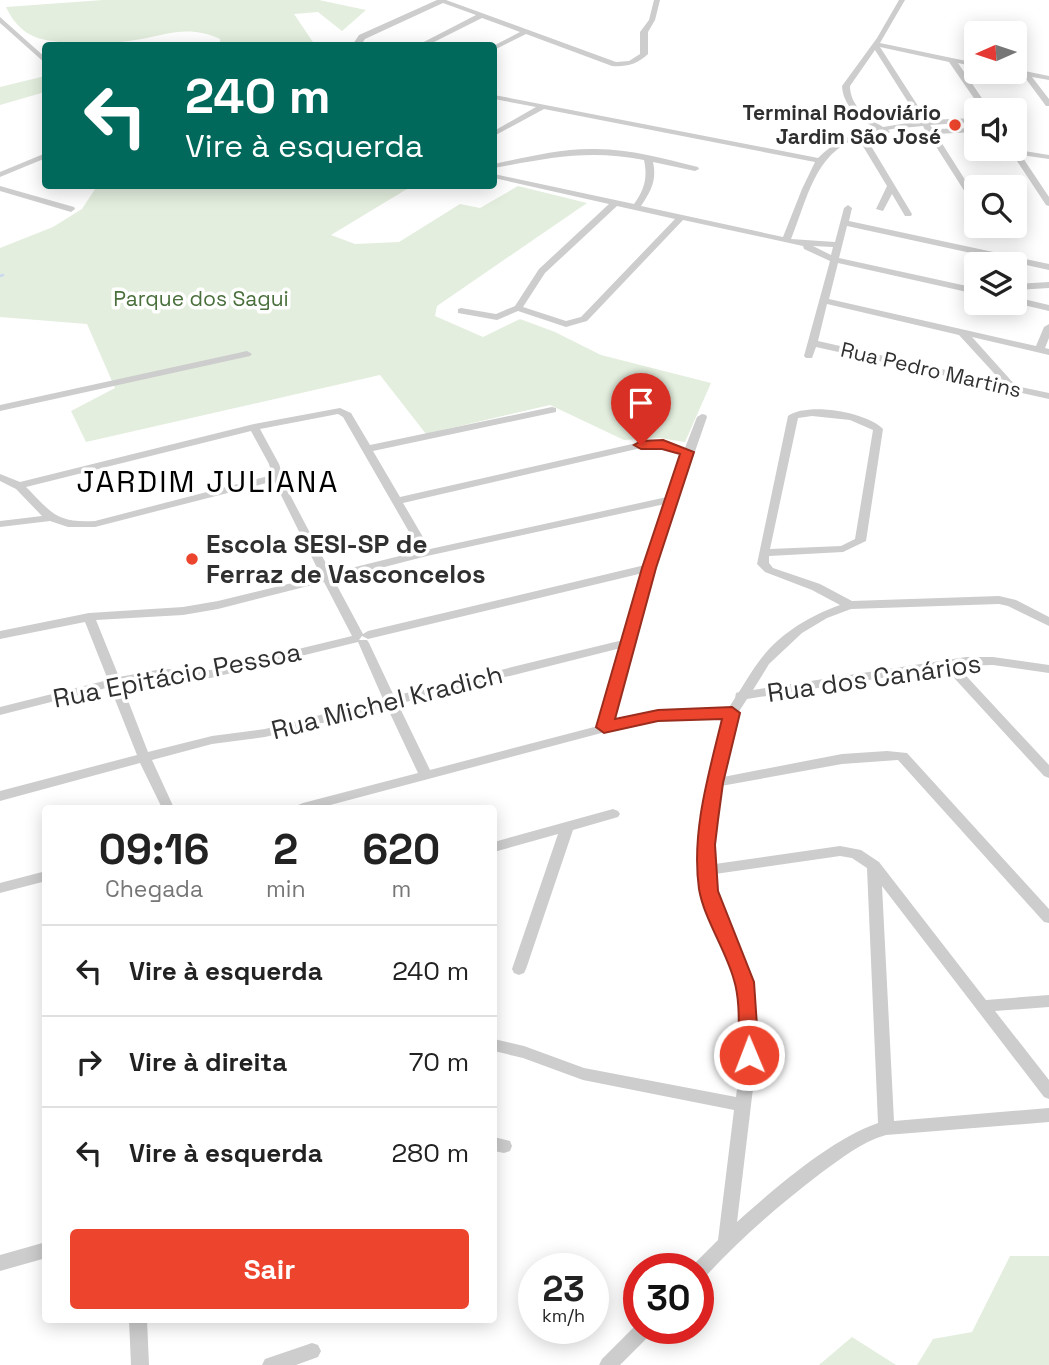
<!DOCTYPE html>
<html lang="pt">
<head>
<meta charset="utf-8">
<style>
  body { margin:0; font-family:"Space Grotesk",sans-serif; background:#f2f2f2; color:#222; height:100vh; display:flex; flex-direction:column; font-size:26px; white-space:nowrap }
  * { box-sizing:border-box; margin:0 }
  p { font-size:23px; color:#767676 }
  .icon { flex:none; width:38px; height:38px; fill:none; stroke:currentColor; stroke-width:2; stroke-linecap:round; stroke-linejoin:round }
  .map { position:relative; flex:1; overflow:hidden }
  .panel { position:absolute; left:42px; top:805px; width:455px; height:518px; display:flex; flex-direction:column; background:#fff; border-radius:7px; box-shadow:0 4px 18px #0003 }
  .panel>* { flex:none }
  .top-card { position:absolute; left:42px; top:42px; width:455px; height:147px; border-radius:7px; box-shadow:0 4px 18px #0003; background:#00695c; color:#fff; overflow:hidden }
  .needle { width:46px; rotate:267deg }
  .fabs { position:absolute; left:964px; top:21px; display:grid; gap:14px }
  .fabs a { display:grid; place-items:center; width:63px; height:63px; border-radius:7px; background:#fff; box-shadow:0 4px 18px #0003; font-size:35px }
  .speed { position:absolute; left:518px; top:1253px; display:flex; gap:14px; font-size:35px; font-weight:700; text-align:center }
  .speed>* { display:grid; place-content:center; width:91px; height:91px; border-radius:50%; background:#fff; box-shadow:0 4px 18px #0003; line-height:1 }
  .speed small { font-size:18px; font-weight:400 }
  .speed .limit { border:10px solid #d22; background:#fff; color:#111 }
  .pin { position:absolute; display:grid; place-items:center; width:60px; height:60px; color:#fff; margin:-72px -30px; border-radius:50% 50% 50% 0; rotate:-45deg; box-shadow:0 0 7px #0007 }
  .pin .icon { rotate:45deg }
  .me { position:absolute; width:77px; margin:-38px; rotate:359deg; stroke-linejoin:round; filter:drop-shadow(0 0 5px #0008) }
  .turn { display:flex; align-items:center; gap:24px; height:147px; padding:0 28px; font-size:32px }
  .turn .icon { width:91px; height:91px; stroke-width:2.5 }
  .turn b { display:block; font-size:49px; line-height:60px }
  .eta { display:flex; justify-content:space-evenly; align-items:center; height:119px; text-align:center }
  .eta b { font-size:42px; font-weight:800; line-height:49px }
  .primary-button { display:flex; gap:14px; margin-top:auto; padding:14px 28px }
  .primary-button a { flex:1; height:80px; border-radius:7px; background:#ed452d; color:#fff; font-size:28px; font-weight:800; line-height:80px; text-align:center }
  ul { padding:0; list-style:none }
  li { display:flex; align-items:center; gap:21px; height:91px; padding:0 28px; border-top:2px solid #e0e0e0 }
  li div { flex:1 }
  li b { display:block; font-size:26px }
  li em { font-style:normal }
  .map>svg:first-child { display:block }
  .green { fill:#e3eede }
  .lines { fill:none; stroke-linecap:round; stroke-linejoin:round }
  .stream { stroke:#cad9ee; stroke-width:2.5 }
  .street { fill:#cdcdcd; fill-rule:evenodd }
  .route { fill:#ed452d; stroke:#9a2d1d; stroke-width:2 }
  .poi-dot { fill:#ed452d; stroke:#fff; stroke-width:2.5 }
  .labels { text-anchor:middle; stroke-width:7; stroke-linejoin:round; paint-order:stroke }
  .far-poi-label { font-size:21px; font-weight:bold; fill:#303030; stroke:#fff; text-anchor:end }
  .far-park-label { font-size:21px; fill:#496f3b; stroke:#fff }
  .far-street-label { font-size:21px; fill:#303030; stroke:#fff }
  .poi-label { font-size:26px; font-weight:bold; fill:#303030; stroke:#fff; text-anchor:start }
  .street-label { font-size:26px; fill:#303030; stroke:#fff }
  .quarter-label { font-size:30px; letter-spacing:2px; fill:#000; stroke:#fff }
</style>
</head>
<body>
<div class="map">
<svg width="1049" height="1365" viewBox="0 0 1049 1365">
  <rect width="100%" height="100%" fill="#fff"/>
  <path class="green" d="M103 0H319L366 10 342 31 318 12 294 14 315 45 220 46V39C186 23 163 37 129 41 106 44 51 46 31 35 20 30 11 18 6 7Z
    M45 76V92L0 105V87Z
    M97 186H412L331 235 355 244 399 242 460 204 480 208 518 186 587 203 437 306 435 316 483 337 520 319 555 332 601 355 711 383 685 442 659 438 624 440 550 405 426 434 380 375 86 442 71 411 115 388 87 324 0 317V248L53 227 82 209Z
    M1010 1256H1049V1365H917L933 1339 972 1332Z
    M852 1337 896 1365H819Z"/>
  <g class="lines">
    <path class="stream" d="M0 276 3 275"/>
    <path class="street" d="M437 0H446L616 62 629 61 640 54V32L649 20 654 0H660L655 20 648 32V54C638 64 626 67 612 66L526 34 494 50 493 46 520 32 482 18 426 46H416L476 15 443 3 365 39 360 46 353 44 359 35Z
      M899 0H905L880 43 976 63V67L958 63 990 110H982L949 62 880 47 927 120 976 118V122L930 125 933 129 976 128V132L936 134 976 197V205L972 203 928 134 923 132 925 130 923 126 892 129 888 130 890 132 886 134 880 132 865 136 912 214 911 216H905L892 194 883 211 876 209 887 186 858 138C814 153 807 201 791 239L835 242 844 208 848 205 852 208 849 221 1049 264V270L847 226 839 258 976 288V294L838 263 829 299 1036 346 1044 327 1049 324V338L1045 348 1049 349V355L972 337 1016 386 1049 393V399L816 347 812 358H806L804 356 830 261 804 249 803 246 683 220 587 321 566 327 518 311 497 320 458 313V309L461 308 496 314 515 306 539 269 609 204 494 178V174L634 204C644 190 648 178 644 160 589 149 548 158 494 168V164C527 157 562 148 596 149 630 149 665 159 698 167L699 169 695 171 653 162C657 180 651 191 641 206L783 237 802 189 815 162 544 109 494 136V131L536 107 494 99V95L818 158C834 142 853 133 875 128 859 118 843 106 842 86L877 38ZM875 50 920 121 883 127C867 117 850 106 850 86ZM617 206 675 219 581 317 566 321 523 307 545 273ZM813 246 833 247 831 255ZM827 304 959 335 1003 383 818 341Z
      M0 17 46 58V64L0 23Z
      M1015 69 1049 76V80L1032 77 1049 99V106H1046L1023 75 1012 73 1015 72Z
      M1015 147 1018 150 1049 155V159L1021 155 1049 197V206L1046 205 1009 149H1015Z
      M46 153V158L0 177V172Z
      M0 186 74 207 75 209 71 212 0 191Z
      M1049 282V288L1015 290V284Z
      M1015 297 1049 305V311L1015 303Z
      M247 351 252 354 250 356 0 411V405Z
      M552 407 556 408V412L373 451 400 497 641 442 663 441 685 448 697 417 702 414 706 415 707 417 667 532 612 722 643 714 728 709 735 698 736 693 739 692C746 681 752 670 760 660 780 633 810 616 840 605L812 590 765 572 757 564 788 416C808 402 866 412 883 429L866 541 843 552 769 556V563L773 568 820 584 852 601 999 596 1016 600 1049 617V626L1008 606 999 604 851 609 827 618 802 633 769 664 753 690 966 657H993L1049 665V673L993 665 957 666 1049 765V778L1044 776 945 668 747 699 738 713 723 777 842 754 887 751 907 753 1049 909V923L1044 922 898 760 842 764 721 786 714 845 715 864 840 846 861 850 879 862 986 1000 1049 995V1007L995 1011 1049 1080V1099L1044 1097 882 886 894 1121 1049 1108V1122L886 1135C861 1142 842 1158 821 1173 779 1205 740 1239 704 1278L698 1280V1269H691L692 1266 718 1240 734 1110 583 1080 523 1058 494 1051V1039L524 1046 584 1068 736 1097 741 1055 738 982 702 891 700 845 708 783 725 718 643 722 319 808H297L298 805 303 803 418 773 387 707 265 737 212 744 152 760 174 808H162L140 763 0 801V791L137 755 110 687 0 715V707L108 680 85 622 0 639V631L89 613 183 607 218 601 321 576 274 481 95 527H68L50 521 0 527V521L42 516 16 489 0 481V474L20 482 254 424 340 408 351 413 370 445ZM338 414 343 417 420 551 331 573 288 491 279 464 260 429ZM812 416 850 420 873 430 855 539 841 546 770 549 798 418ZM251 431 269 464 272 475 95 521C56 523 52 513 26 487ZM662 447 682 454 667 497 430 549 403 503 641 448ZM665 504 645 565 368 631 363 634 334 580 427 556ZM643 573 623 640 394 696 369 643 367 640H359L362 636 368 639ZM324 582 352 636 211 670 162 669 119 677 96 620 183 615 218 609ZM358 642 383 699 265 729 212 736 148 752 122 685 162 677 211 678ZM621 648 598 726 430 770 398 704ZM840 856 852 858 867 868 878 1123C831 1139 774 1189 737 1222L757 1055 755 1015 752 982 716 891 715 874Z
      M613 809 618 811 620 814 618 817 573 830 526 969 524 973 519 975 514 973 512 969 558 834 494 852V842Z
      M46 871V881L0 893V883Z
      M494 1137 510 1141 512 1146 510 1151 504 1153 494 1151Z
      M46 1242V1258L0 1271V1255Z
      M129 1320H147L149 1365H131Z
      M639 1322V1328H654L651 1334 620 1365H599L602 1359Z
      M312 1343 318 1345 321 1351 318 1357 296 1365H262L265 1359Z"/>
  </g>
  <path class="route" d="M663 440 694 452 656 568 615 719 658 710 732 707 740 713 723 783 718 820 715 845 718 891 754 982 759 1055 756 1061 749 1063 742 1061 739 1055C738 1032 741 1003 734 980 726 950 704 919 699 889 691 832 709 773 722 719L658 721 604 733 596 727 642 568 680 454 662 449H641L634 445 641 441Z"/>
  <g class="poi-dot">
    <circle cx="955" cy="125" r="7"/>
    <circle cx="192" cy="559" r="7"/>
  </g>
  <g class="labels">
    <g class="far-poi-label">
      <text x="941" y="120">Terminal Rodoviário<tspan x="941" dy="24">Jardim São José</tspan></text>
    </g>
    <g class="far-park-label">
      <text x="201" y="306">Parque dos Sagui</text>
    </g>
    <g class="far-street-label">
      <text transform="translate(931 370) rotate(13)" y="7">Rua Pedro Martins</text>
    </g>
    <g class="poi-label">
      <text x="206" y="553">Escola SESI-SP de<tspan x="206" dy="30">Ferraz de Vasconcelos</tspan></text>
    </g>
    <g class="street-label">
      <text transform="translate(177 675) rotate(-11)" y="9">Rua Epitácio Pessoa</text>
      <text transform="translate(874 678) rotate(-8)" y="9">Rua dos Canários</text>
      <text transform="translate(387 702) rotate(-14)" y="9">Rua Michel Kradich</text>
    </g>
    <g class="quarter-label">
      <text x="208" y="492">JARDIM JULIANA</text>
    </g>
  </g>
</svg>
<div class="fabs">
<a><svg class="needle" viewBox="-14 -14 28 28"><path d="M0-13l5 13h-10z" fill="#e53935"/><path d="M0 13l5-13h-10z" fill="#767676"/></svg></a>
<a><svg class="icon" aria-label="sound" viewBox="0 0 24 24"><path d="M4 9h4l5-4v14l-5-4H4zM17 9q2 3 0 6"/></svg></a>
<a><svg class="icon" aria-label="search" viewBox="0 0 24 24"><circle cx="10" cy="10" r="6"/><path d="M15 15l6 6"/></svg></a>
<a><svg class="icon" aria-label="layers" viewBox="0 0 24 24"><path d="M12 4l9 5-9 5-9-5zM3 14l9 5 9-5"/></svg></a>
</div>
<div class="speed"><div>23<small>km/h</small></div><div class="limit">30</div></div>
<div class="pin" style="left:641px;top:445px;background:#d93025"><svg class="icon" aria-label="arrive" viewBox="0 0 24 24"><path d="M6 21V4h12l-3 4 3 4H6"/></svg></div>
<svg class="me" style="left:749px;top:1055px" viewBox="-20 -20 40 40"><circle r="17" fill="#ed452d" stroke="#fff" stroke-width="3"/><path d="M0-11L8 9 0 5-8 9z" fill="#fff"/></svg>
<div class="top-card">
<div class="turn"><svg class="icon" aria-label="left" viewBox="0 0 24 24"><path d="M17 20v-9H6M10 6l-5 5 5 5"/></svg><div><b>240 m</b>Vire à esquerda</div></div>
</div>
<section class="panel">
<div class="eta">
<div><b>09:16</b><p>Chegada</p></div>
<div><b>2</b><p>min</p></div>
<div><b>620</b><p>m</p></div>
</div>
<ul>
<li><svg class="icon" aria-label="left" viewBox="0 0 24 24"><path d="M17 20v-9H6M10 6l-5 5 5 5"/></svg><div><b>Vire à esquerda</b></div><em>240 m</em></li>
<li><svg class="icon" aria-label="right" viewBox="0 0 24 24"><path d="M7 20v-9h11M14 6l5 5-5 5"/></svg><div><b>Vire à direita</b></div><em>70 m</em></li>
<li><svg class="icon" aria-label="left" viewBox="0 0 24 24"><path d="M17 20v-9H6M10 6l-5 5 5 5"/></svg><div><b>Vire à esquerda</b></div><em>280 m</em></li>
</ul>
<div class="primary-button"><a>Sair</a></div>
</section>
</div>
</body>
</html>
